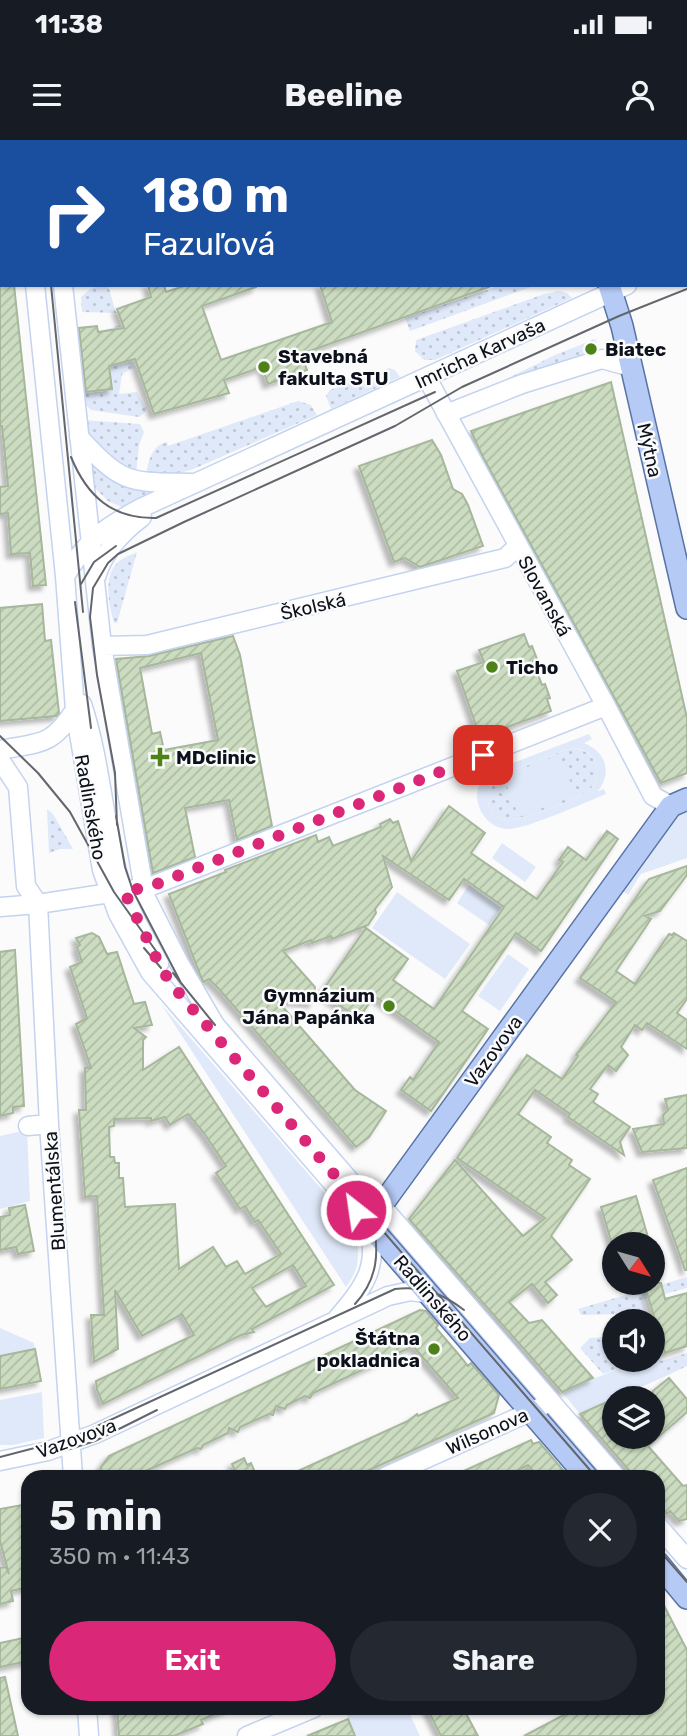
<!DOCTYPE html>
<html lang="en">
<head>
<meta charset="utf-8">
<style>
  body { margin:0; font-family:Rubik,sans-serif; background:#242831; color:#f1f3f6; height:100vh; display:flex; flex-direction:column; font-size:26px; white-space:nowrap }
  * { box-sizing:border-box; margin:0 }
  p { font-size:23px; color:#9ea1a6 }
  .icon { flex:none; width:38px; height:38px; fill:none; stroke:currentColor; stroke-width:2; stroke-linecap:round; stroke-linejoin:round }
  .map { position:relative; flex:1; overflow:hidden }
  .panel { position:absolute; left:21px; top:1330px; width:644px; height:245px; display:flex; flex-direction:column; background:#171b24; border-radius:21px; box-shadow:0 2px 5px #0004 }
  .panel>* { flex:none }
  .guide { position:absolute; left:0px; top:0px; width:688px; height:147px; box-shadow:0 2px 5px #0004; background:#1a4fa0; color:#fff; overflow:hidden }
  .needle { width:46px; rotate:127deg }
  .fabs { position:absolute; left:602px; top:1092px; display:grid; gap:14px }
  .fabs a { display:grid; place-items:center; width:63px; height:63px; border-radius:50%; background:#171b24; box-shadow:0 2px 5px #0004; font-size:35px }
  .pin { position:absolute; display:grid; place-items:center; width:60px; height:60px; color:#fff; margin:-30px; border-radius:14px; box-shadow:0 4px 10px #0006 }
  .me { position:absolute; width:77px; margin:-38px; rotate:330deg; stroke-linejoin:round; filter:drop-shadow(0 0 5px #0008) }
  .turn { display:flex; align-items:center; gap:24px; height:147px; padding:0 28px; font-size:32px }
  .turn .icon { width:91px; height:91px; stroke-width:2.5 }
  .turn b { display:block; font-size:49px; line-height:60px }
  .round { display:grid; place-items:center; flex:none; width:74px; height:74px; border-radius:37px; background:#242831 }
  .summary { display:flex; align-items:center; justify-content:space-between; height:119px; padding:0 28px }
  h1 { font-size:42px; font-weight:700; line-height:52px }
  .cta { display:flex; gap:14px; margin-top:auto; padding:14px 28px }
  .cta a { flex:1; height:80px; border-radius:42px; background:#db2777; color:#fff; font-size:28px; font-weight:700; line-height:80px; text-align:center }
  .cta a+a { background:#242831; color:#f1f3f6 }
  .status { display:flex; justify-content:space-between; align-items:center; height:49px; padding:0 35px; background:#171b24; direction:ltr }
  .status svg { height:19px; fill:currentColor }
  header { display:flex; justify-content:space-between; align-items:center; height:91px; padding:0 28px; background:#171b24; font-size:32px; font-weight:700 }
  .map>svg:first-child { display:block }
  .grass { fill:url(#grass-dots) }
  .green { fill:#e0e9f9; fill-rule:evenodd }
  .building { fill:url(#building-hatch); stroke:#a6b79c; stroke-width:2; fill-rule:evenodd; filter:url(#shadow) }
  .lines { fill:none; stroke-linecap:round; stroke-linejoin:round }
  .minor-casing { stroke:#c4d3ef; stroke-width:21 }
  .major-casing { stroke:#5973a5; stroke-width:24 }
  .minor { stroke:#fff; stroke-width:18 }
  .major { stroke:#b5cbf6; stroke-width:21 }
  .tram { stroke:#63666c; stroke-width:2 }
  .route { stroke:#db2777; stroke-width:12; stroke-dasharray:0 21.6 }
  .poi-dot { fill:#4d8219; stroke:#fbfbfb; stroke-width:2.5 }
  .labels { text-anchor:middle; stroke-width:5; stroke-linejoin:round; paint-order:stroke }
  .poi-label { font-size:19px; font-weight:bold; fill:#0c111b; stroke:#fbfbfb; text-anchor:start }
  .street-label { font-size:19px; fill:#0c111b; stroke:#fbfbfb }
</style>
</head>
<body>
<div class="status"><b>11:38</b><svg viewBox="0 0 49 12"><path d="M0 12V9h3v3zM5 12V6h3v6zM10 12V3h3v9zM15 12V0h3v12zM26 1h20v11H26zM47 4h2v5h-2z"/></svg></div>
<header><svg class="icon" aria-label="menu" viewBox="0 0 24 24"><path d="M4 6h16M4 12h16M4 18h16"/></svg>Beeline<svg class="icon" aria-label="person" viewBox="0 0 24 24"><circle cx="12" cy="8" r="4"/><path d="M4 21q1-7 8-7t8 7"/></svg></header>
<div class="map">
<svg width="687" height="1596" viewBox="0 0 687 1596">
  <defs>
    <pattern id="grass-dots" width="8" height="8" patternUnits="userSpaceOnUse" patternTransform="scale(1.75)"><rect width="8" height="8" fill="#e0e9f9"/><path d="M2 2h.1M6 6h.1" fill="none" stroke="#bfc7d5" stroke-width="1.8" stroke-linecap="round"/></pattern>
    <pattern id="building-hatch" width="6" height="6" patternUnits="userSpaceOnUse" patternTransform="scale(1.75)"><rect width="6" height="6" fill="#cbdcc0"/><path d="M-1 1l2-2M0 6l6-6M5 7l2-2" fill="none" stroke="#adbca4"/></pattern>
    <filter id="shadow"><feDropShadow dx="-4.5" dy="4.5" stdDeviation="2" flood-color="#0004"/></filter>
  </defs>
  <rect width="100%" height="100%" fill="#fbfbfb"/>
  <path class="grass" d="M103 145H108L116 173 82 172 81 157 90 149Z
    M501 145H536L410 191 405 178Z
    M560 151 567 153 572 158 435 220H424L415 211 416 200 544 154Z
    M120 185 134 228 122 234 119 254 137 252 145 267H147L146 272 139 277 91 270 85 264 83 253 112 250 110 226 116 224 114 217 108 212 105 190Z
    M595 199 601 213 460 262 555 215Z
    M389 228 395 230 400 237 331 269 326 256 330 250Z
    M298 261 311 265 317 275 191 330 164 337H145C149 323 150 306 167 302L168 306Z
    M83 280 140 284 144 292 139 305 136 334H130L89 298Z
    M85 313C108 344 131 344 166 350L133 366 124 368 108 361 87 340Z
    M137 412 117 483H114C109 467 103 436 117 423 122 418 131 415 137 412Z
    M570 608C583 609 596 614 597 629 598 638 594 647 587 652 578 659 522 680 511 680 484 681 481 648 500 635Z
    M47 669 53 674 73 709H60L49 713Z
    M687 1137V1148L643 1160 649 1181H626V1174L581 1175 578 1169Z
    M653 1194 661 1221 687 1213V1226L664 1237 653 1214Z
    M614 1196V1220H639L603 1234 580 1208 590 1198Z"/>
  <path class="green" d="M589 594 592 599 584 603C605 611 613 632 598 651L604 649 606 654C586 662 527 689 508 689 492 689 478 674 477 657 477 642 485 635 497 629ZM570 608C583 608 596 614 597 629 598 638 594 647 587 652 578 659 522 680 511 680 484 681 481 648 500 635Z
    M559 615 576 655 519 677 503 636Z
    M687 670V718L641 734 628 755 622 751 677 675Z
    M502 703 536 727 525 742 492 718Z
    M469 745 501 768 489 785 457 763Z
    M397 752 470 804 445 839 372 788Z
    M508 814 529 829 500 871 478 856Z
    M161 864 356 1089C358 1116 362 1125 346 1147Z
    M27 990 30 1061 0 1069V996Z
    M0 1188 34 1203 35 1209 0 1216Z
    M653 1214 664 1237 580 1274 562 1252 639 1220H653Z
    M42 1252 44 1298 13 1305H0V1260Z
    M363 1568H407L420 1596H355L347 1575Z"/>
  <path class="building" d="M0 145H14L46 445 33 446 30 413 11 414 8 373 0 374V347L8 346 2 286H0Z
    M148 145H164L166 152 187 145H256V147L202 166 221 220 332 182 320 145H488L489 147 301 214 307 230 268 244 262 227 224 240 229 253 154 274 135 219 109 226 112 249 86 252 79 188 97 186 98 192 124 188 117 169 151 157Z
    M611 242 687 578V633L661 643 483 317 471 291Z
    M432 300 441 315 453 349 462 354 468 365 483 406 420 427 405 418 394 422 359 326Z
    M42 464 45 501 51 500 59 573 57 576 0 581V468Z
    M524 494 529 507 532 506 537 519 533 521 542 545 545 544 550 558 547 559 551 571 480 597 457 531 484 522 479 510Z
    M233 496 240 515 272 686 237 700 229 660 185 668 195 717 153 733 116 519 149 516ZM201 513 218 600 164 610 160 592 152 594 140 528Z
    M449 666 485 693 471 713 537 759 563 722 559 720 568 707 586 720 607 691 618 699 541 811 516 793 462 871 488 889 431 971 401 950 410 937 413 940 439 902 374 856 359 878 321 853 366 788 408 819 393 840 434 869 504 767 464 739 449 760 383 716 392 747 375 769 376 773 368 785 332 799 331 796 312 803 311 800 283 811 315 847 313 863 276 859 355 950 386 971 369 997 356 1007 219 849 209 839 203 842 169 754 226 732 225 730 316 695 318 702 329 697 333 706 381 687 380 684 390 679 393 683 398 681 411 721Z
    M687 726V735L660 771 645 776 651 779 616 831 635 844 669 794 672 795 674 793 687 801V859L677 873 687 880V909L647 883 642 890 635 885 621 907 628 915 616 931 608 925 590 949 598 954 593 962 630 987 620 1002 624 1015 568 977 570 974 535 950 518 974 551 997 547 1003 572 1020 569 1025 590 1039 551 1096 572 1120 545 1142 557 1155 548 1163 532 1144 509 1162 529 1183 542 1180 593 1238 562 1252 409 1079 455 1020 523 1096 545 1078 457 1018 527 915 562 939 578 916 576 915 616 862 580 838 646 743 649 739Z
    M92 793 99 797 107 814 117 812 134 864 145 862 152 885 134 888 146 897 143 900V930L179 907 334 1145 252 1189 254 1192 241 1195 103 1264 97 1250 96 1241 194 1195 182 1174 142 1196 115 1150 118 1209 94 1222 91 1175H104L97 1056 85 1057 79 970H86L85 928H91L76 884 87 878 70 827 82 822 77 807 80 805 76 798ZM188 974 204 993 226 1026 216 1033 240 1069 245 1066 255 1082 258 1080 281 1114 245 1134 237 1121 226 1127 213 1107 179 1129 175 1064 125 1067 123 1038H119V1023H115L114 1017H110L109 987 114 986V979L151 978V981L165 977 170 985ZM293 1125 306 1146 266 1167 252 1148Z
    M15 810 24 966 13 967V973L0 976V812Z
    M687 955V1008L642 1012 633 989 664 984 663 975 668 970 665 959Z
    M687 1028V1130H685L653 1040Z
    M636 1056 650 1104H612L601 1067Z
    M25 1065 34 1111 18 1114 16 1107 0 1110V1077L10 1075 9 1068Z
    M644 1143H661L665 1159 687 1153V1206L665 1213Z
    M420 1170 426 1171 438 1185 436 1188 460 1216 468 1226 471 1223 499 1255 494 1273 354 1337H285L408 1281 417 1274 418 1276 458 1258 413 1206 313 1253 310 1258 305 1256 287 1265 285 1269 276 1266 273 1275 269 1274 240 1287 238 1292 229 1288 228 1293 203 1305 201 1309 197 1308 132 1337H102L101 1327 109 1316Z
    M35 1209 41 1241 0 1249V1216Z
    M669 1238 687 1259V1272L648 1306 683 1346 687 1345V1379L679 1381 670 1371 667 1374 658 1363V1337H635L580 1274 609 1261 614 1267V1297H653V1251Z
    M531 1300 533 1304 539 1302 569 1337H538L528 1325 504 1337H451Z
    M244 1318 247 1325 251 1323 257 1337H222L235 1331 232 1324Z
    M28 1364V1447L11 1451 13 1461 0 1464V1428L6 1427 9 1434 0 1401V1369Z
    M658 1454 687 1510V1596H524L577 1568H658Z
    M28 1497V1521L0 1527V1503Z
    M5 1537 18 1596H0V1538Z
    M117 1568H230L201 1580 203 1584 174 1596H119Z
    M427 1568H463L478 1596H441Z
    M348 1579 355 1596H307Z"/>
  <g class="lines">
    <g class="minor-casing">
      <path id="minor" d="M19 0V2
        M42 0 43 2
        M686 124 687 123
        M35 145 65 436 75 570 102 730 118 774 150 832 368 1084C381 1128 362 1149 336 1180
        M63 145 102 506 145 756 179 823 215 885 377 1072
        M427 238 606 566 653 656 671 666
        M446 274 522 244 602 219 631 227
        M79 297C123 345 128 342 191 343
        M65 436C87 400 104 388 141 368L627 145
        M96 437C103 413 122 392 142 377
        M102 506 147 505 505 418 517 407
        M82 564C100 618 103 676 117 731 125 764 143 794 159 824
        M0 610C40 602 51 607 75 570
        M0 620 18 647 26 746 38 764
        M38 764 49 984 73 1337
        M0 767 38 764 149 747 606 566
        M28 986 49 984
        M373 1056 616 1337
        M0 1321 48 1311 95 1294 388 1156 411 1151 430 1154
        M385 1337 541 1267
        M658 1386 687 1419
        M87 1568 89 1596
        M247 1596 314 1568"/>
    </g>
    <g class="major-casing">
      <path id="major" d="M559 0V2
        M609 145 622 186 687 468
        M587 1337 368 1084 671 666 687 659
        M658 1423 687 1458"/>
    </g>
    <use href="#minor" class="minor"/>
    <use href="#major" class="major"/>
    <path class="tram" d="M27 0V2
      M51 145 83 472
      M71 317C87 356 112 379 156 378L435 252
      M81 444 94 422 116 406
      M75 462 91 588
      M0 596 38 633 70 672 114 752 156 811
      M116 676 125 727 133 751 180 841
      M117 685 115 633 97 535 90 477 93 448 108 423 118 414 184 382 395 286 462 247 619 176 687 149
      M144 808 161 828
      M173 833 215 885
      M344 1046 596 1337
      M355 1164C378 1139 380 1111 372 1080
      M64 1311 95 1301 157 1270
      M0 1317 69 1299 395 1149C423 1146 442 1153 464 1170
      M658 1409 687 1442"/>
  </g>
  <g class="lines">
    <path class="route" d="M356 1070 344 1046 173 846 161 828 124 751 149 747 483 615"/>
  </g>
  <g class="poi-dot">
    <circle cx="591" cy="209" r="7"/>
    <circle cx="264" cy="227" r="7"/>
    <circle cx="492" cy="527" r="7"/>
    <path d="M156.5 606.5h7v7h7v7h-7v7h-7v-7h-7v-7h7z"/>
    <circle cx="389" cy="866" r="7"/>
    <circle cx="434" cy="1209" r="7"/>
  </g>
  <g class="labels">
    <g class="poi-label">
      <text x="605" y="216">Biatec</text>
      <text x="278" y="223">Stavebná<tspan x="278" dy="22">fakulta STU</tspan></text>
      <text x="506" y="534">Ticho</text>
      <text x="176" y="624">MDclinic</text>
      <text x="375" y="862" text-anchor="end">Gymnázium<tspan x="375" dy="22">Jána Papánka</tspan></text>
      <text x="420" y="1205" text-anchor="end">Štátna<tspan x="420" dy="22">pokladnica</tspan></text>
    </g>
    <g class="street-label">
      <text transform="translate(480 213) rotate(-25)" y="7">Imricha Karvaša</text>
      <text transform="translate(650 310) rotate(77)" y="7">Mýtna</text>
      <text transform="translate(545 456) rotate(61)" y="7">Slovanská</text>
      <text transform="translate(313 466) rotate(-13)" y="7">Školská</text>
      <text transform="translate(91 667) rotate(80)" y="7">Radlinského</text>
      <text transform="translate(493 911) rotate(-54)" y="7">Vazovova</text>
      <text transform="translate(54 1051) rotate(-94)" y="7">Blumentálska</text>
      <text transform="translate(433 1158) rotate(49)" y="7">Radlinského</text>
      <text transform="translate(487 1291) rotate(-24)" y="7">Wilsonova</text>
      <text transform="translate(76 1298) rotate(-20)" y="7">Vazovova</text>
    </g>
  </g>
</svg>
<div class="fabs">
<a><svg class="needle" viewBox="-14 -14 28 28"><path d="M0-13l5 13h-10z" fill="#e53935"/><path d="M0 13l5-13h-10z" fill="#9ea1a6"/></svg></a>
<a><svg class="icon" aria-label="sound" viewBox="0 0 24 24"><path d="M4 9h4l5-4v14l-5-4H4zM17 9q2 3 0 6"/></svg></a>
<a><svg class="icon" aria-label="layers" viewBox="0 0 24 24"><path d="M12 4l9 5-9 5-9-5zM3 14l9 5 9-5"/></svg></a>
</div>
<div class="pin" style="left:483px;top:615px;background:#d93025"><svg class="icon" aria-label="arrive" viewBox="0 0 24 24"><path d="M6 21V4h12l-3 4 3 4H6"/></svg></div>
<svg class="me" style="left:356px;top:1070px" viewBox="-20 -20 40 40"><circle r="17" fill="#db2777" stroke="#fff" stroke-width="3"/><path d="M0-11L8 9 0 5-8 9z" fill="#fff"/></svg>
<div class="guide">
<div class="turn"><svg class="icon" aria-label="right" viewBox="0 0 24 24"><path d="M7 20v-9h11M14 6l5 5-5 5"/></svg><div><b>180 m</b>Fazuľová</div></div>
</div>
<section class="panel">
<div class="summary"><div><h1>5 min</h1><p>350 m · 11:43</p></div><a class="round"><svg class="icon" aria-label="close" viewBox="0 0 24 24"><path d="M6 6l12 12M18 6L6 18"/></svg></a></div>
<div class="cta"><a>Exit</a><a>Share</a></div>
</section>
</div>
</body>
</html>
